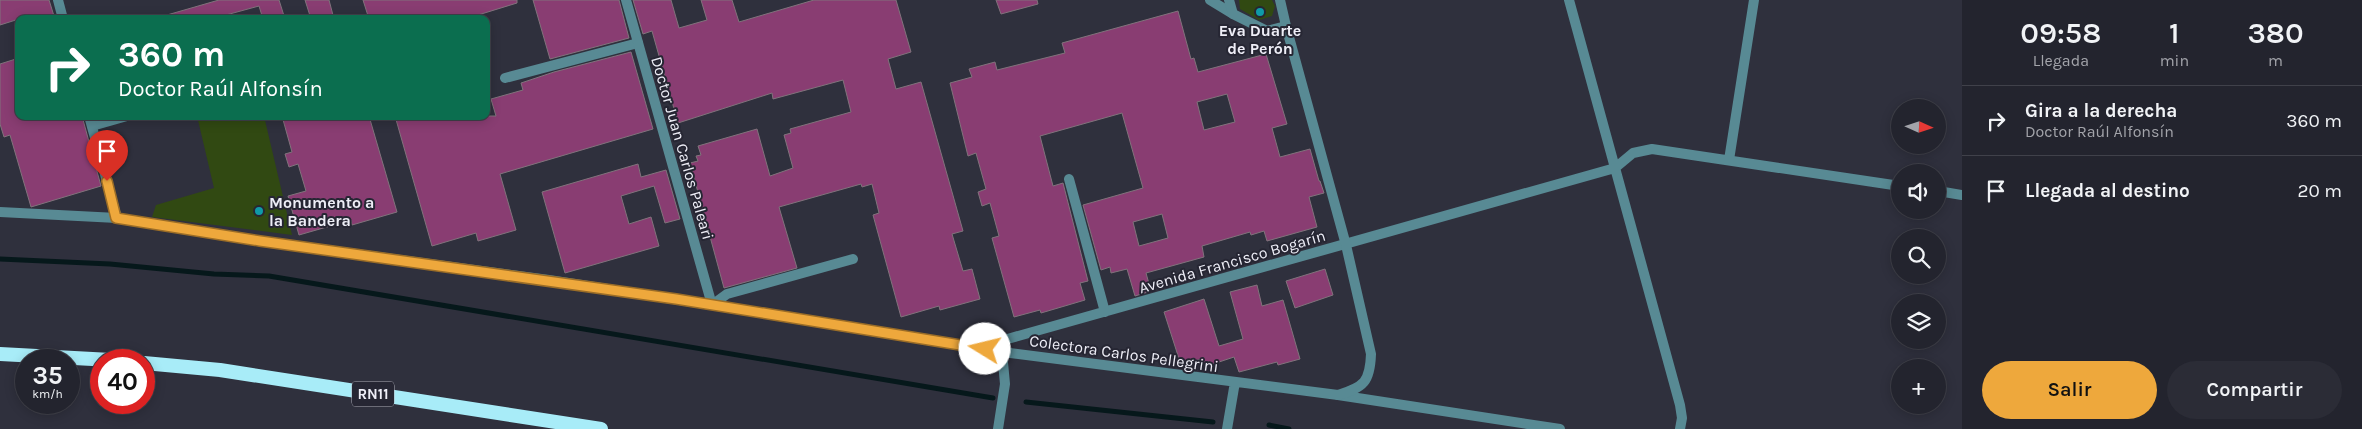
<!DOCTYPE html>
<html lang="es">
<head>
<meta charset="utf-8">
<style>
  body { margin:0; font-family:Karla,sans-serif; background:#2b2c36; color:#f1f3f6; height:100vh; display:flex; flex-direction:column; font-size:19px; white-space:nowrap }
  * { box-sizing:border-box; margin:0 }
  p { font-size:16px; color:#a3a4aa }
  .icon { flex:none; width:28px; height:28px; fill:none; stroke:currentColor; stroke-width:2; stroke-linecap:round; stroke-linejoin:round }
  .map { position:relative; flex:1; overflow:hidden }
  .side { display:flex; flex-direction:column; background:#23242e; width:400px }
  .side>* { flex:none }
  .banner { position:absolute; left:15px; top:15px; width:475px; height:105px; border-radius:10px; box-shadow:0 2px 12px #0003,0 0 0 1px #40414a; background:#0b6e4f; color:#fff; overflow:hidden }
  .needle { width:32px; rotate:93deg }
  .fabs { position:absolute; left:1891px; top:99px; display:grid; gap:10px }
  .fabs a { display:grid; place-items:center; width:55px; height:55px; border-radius:50%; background:#23242e; box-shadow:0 2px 12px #0003,0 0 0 1px #40414a; font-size:25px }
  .speed { position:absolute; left:15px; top:349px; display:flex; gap:10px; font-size:25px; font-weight:700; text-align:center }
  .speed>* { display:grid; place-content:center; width:65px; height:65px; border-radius:50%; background:#23242e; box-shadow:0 2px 12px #0003,0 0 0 1px #40414a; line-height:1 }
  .speed small { font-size:12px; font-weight:400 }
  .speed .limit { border:8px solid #d22; background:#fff; color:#111 }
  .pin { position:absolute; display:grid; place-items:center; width:42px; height:42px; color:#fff; margin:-51px -21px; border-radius:50% 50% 50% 0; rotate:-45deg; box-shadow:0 0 5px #0007 }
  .pin .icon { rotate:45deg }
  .me { position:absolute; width:55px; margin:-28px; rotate:279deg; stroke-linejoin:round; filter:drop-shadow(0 0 4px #0008) }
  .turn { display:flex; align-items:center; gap:18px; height:105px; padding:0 20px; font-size:22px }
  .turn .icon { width:65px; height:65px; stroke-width:2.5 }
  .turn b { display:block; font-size:35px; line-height:42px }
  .eta { display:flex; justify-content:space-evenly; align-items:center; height:85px; text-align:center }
  .eta b { font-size:30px; font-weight:600; line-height:35px }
  .action { display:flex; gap:10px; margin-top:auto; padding:10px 20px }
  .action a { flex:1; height:58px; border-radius:30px; background:#eea83c; color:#111; font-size:20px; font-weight:600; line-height:58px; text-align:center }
  .action a+a { background:#2b2c36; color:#f1f3f6 }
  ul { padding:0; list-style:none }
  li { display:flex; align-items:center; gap:15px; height:70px; padding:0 20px; border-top:1px solid #40414a }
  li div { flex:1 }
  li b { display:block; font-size:19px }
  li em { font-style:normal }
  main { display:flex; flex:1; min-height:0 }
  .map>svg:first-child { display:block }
  .green { fill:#314912 }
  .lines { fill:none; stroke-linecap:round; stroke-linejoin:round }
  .stream { stroke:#06181b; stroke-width:5 }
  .building { fill:#893d72; stroke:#81737c; fill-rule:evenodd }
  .minor { stroke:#588a94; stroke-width:10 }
  .tertiary { stroke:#588a94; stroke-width:10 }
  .trunk { stroke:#a8ecf8; stroke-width:14 }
  .route-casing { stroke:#9b6d27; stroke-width:12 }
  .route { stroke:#eea83c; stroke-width:9 }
  .culture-dot { fill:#0f9aa8; stroke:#262633; stroke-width:2 }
  .labels { text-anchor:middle; stroke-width:4; stroke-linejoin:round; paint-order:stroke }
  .shield { fill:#262633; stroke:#b2b2bc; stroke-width:1 }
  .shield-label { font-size:15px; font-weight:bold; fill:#eeeef7 }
  .poi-label { font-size:16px; font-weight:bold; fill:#eeeef7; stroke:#262633 }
  .street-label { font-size:16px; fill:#eeeef7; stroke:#262633 }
</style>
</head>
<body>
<main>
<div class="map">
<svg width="1962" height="429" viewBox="0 0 1962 429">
  <rect width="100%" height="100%" fill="#2f303d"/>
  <path class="green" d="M1239 0H1272L1275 6 1272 16 1259 20 1240 9Z
    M197 116H264L292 235 152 217 156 205 214 188Z"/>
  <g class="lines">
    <path class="stream" d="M0 259 110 264 214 274 269 276 993 398
      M1026 402 1213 422
      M1269 425 1289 429"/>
  </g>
  <path class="building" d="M0 0H49L54 16 43 19H19L0 25Z
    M219 0H279L285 19H263L259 6 226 15 227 19H168L167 15Z
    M305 0H329L334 19H311Z
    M363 0H517V3L465 19H369Z
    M533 0H619L629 38 550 59Z
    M633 0H671L679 28 707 20 701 0H732L739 22 814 0H896L911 52 888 59 896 89 921 82 963 231 952 234 963 271 972 269 980 299 940 310 939 306 901 317 873 215 879 213 872 184 862 187 861 184 779 207 797 268 724 288 690 163 698 161 696 156 701 155 698 146 757 129 770 176 793 168 784 135 791 133 790 129 851 112 843 80 773 99 772 93 678 123 652 31 643 34Z
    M996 0H1037L1038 4 1001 14Z
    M1178 11 1191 59 1194 58 1198 72 1266 54 1287 124 1272 128 1280 157 1310 149 1319 181H1320L1324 193 1309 197 1317 227 1267 241 1264 231 1251 235 1250 232 1202 246 1204 257 1146 273 1151 291 1135 296 1127 269 1111 273 1110 267 1101 270 1083 205 1143 188 1122 113 1040 136 1053 186 1063 183 1088 281 1080 283 1085 300 1041 313 1040 310 1014 317 992 238 999 236 990 203 982 206 978 192 986 189 976 153 968 156 950 83 972 77 969 69 995 62 997 70 1065 53 1062 43ZM1227 94 1235 122 1204 130 1197 102ZM1162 214 1168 238 1139 246 1133 222Z
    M631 52 653 129 500 174 516 230 478 241 476 233 432 246 395 116H496L491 99 523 90 521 83 554 72Z
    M19 58V116H82L101 186 31 207 10 135 4 137 0 124V64Z
    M282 116H369L397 212 352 225 351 220 299 235 288 196 306 191 298 164 289 167 285 154 292 152Z
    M638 164 641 177 666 170 680 219 665 223 654 186 621 196 629 224 651 217 659 246 565 273 542 192Z
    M1325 269 1333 295 1295 308 1286 281Z
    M1257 285 1262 306 1283 300 1300 359 1278 365 1277 362 1239 372 1234 357 1204 367 1201 359 1181 365 1164 312 1204 299 1219 346 1243 339 1230 292Z"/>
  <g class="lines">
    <path class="minor" d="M1210 0 1233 14
      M1569 0 1680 405 1682 418 1680 429
      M505 78 638 43
      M92 126 127 116
      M1729 160 1754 0
      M1069 179 1105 312
      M1938 191 1962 195
      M712 305 727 294 853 259
      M1338 395 1560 429
      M998 429 1005 384 1002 352 1004 340 1615 168 1633 153 1652 149 1900 186"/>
    <path class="tertiary" d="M58 0 63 19
      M626 0 712 305
      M1229 0 1233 14 1267 31 1286 26 1280 0
      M89 116 117 218
      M0 212 117 218 260 241 549 280 712 305 1002 352 1338 395C1364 387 1370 382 1371 354L1346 245 1286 26
      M1227 429 1235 382"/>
    <path class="trunk" d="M0 354 111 360
      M144 363 220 370 601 429"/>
  </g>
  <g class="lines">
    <g class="route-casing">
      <path id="route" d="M107 181 116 218 260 241 676 299 985 349"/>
    </g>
    <use href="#route" class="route"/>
  </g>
  <g class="culture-dot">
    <circle cx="1260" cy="12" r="5"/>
    <circle cx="259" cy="211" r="5"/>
  </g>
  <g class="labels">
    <rect class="shield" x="352" y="381.5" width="42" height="25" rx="4"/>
    <g class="shield-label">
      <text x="373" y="399">RN11</text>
    </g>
    <g class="poi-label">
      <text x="1260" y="36">Eva Duarte<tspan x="1260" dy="18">de Perón</tspan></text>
      <text x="269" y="208" text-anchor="start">Monumento a<tspan x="269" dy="18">la Bandera</tspan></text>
    </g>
    <g class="street-label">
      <text transform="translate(683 148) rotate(74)" y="6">Doctor Juan Carlos Paleari</text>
      <text transform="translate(1232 261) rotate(-16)" y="6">Avenida Francisco Bogarín</text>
      <text transform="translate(1124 353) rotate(8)" y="6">Colectora Carlos Pellegrini</text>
    </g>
  </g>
</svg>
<div class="fabs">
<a><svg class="needle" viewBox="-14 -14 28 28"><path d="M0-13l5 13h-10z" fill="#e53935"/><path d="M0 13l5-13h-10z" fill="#a3a4aa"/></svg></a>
<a><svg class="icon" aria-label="sound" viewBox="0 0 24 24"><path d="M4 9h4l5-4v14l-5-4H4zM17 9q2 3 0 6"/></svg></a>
<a><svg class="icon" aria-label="search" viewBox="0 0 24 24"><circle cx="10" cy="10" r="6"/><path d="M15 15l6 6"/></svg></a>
<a><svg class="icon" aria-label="layers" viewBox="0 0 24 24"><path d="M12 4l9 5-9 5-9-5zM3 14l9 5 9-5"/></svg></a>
<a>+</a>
</div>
<div class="speed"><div>35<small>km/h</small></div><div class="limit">40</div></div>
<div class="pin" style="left:107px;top:181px;background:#d93025"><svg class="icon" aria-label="arrive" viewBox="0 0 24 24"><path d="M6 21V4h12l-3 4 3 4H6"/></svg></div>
<svg class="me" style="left:985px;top:349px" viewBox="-20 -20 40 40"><circle r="19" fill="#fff"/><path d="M0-13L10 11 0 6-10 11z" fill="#eea83c"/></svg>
<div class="banner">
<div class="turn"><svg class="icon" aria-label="right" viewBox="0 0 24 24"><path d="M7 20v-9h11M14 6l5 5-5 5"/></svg><div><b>360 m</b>Doctor Raúl Alfonsín</div></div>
</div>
</div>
<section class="side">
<div class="eta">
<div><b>09:58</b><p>Llegada</p></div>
<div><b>1</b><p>min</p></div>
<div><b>380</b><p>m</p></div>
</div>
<ul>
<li><svg class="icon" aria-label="right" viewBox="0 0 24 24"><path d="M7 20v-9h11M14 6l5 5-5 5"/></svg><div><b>Gira a la derecha</b><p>Doctor Raúl Alfonsín</p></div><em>360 m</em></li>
<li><svg class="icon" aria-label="arrive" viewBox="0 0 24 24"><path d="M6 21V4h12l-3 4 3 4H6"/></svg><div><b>Llegada al destino</b></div><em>20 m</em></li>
</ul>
<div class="action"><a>Salir</a><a>Compartir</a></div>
</section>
</main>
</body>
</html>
